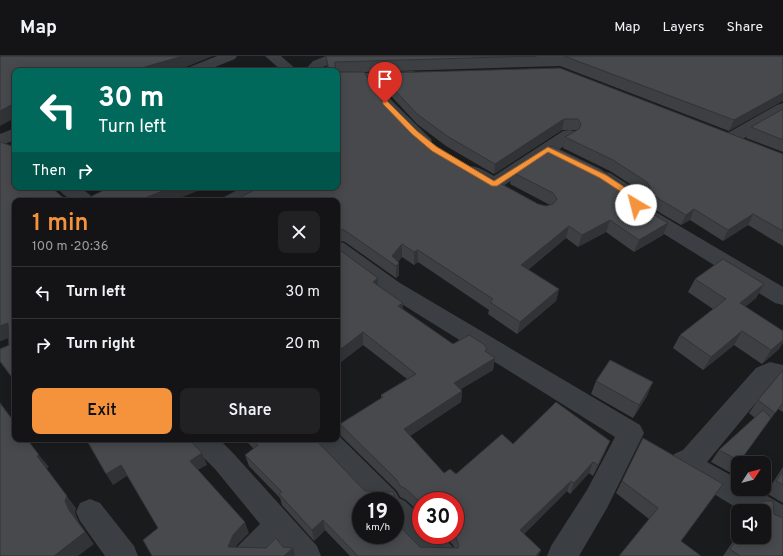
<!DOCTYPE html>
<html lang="en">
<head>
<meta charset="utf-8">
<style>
  body { margin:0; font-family:Overpass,sans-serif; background:#212123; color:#f1f3f6; height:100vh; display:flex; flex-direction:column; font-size:15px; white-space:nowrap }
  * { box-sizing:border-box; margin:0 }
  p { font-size:13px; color:#9d9ea1 }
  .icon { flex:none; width:22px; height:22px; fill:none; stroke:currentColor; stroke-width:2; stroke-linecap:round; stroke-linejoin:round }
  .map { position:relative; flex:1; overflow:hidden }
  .details { position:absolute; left:12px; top:142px; width:328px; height:244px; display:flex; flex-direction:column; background:#141416; border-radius:8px; box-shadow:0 2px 10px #0003,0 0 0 1px #333335 }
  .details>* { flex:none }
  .banner { position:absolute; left:12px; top:12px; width:328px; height:122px; border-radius:8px; box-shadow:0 2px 10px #0003,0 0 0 1px #333335; background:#00695c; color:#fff; overflow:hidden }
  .needle { width:26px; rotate:54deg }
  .buttons { position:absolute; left:731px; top:400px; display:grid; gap:8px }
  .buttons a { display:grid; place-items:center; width:40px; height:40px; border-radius:8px; background:#141416; box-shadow:0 2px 10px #0003,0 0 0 1px #333335; font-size:20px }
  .speed { position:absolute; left:352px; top:436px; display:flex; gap:8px; font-size:20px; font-weight:700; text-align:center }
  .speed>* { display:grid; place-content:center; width:52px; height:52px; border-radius:50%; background:#141416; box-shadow:0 2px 10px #0003,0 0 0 1px #333335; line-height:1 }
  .speed small { font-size:10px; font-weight:400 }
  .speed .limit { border:6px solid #d22; background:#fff; color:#111 }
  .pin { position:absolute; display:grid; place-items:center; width:34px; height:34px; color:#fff; margin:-41px -17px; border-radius:50% 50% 50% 0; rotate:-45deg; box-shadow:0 0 4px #0007 }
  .pin .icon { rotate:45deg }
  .me { position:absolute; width:44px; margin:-22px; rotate:323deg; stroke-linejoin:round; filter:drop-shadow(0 0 3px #0008) }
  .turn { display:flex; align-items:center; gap:14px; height:84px; padding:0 20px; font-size:18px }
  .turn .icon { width:52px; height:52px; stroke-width:2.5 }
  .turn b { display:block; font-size:28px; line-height:34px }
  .then { display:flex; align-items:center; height:38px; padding:0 20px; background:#0003; gap:8px; font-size:15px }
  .round { display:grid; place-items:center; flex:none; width:42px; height:42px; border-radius:8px; background:#212123 }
  .headline { display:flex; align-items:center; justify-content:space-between; height:68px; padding:0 20px }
  h1 { font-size:24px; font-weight:600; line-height:30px; color:#f4933b }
  .primary-button { display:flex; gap:8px; margin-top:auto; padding:8px 20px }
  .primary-button a { flex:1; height:46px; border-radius:8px; background:#f4933b; color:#111; font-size:16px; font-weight:600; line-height:46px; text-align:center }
  .primary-button a+a { background:#212123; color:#f1f3f6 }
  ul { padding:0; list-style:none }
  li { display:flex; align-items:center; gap:12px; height:52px; padding:0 20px; border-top:1px solid #333335 }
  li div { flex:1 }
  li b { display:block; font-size:15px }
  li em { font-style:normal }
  header { display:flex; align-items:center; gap:24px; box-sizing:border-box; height:56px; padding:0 20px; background:#141416; border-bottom:1px solid #333335 }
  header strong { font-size:19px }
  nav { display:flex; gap:22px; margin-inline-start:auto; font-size:14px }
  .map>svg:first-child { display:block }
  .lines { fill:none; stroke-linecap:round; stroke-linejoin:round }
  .street { fill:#3b3e42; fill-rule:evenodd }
  .wall { fill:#3d3f42 }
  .shaded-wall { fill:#323336 }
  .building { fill:#47494d; stroke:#323336 }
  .route { fill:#f4933b; stroke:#9f6026 }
</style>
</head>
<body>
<header>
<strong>Map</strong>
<nav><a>Map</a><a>Layers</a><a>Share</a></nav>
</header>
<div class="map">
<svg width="783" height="500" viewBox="0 0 783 500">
  <rect width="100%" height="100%" fill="#1a1b1d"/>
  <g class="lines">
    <path class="street" d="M217 0H237L235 3 205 15H185L187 12Z
      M265 0H281L298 15H282Z
      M326 0H346L344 3 323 11 319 15H304L313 5Z
      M412 15 417 16 419 19 417 22 380 25 391 44 432 84 430 88 424 89 418 88 379 50 365 25 337 26V18Z
      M783 47V59L736 87 730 88 724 87 722 83 724 79 777 49Z
      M15 72V84L0 90V78Z
      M569 74 575 75 577 79 575 83 500 132C500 132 494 133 494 133 487 133 466 121 462 115L465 111C476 108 484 115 494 120L563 75Z
      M604 116 610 117 643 138 645 142V148L649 152 783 231V249L775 247 635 160 627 149V144L598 125 595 121 598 117Z
      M57 131C73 131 85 130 95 145 79 145 67 146 57 131Z
      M243 131H266C256 146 237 145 222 145L224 141Z
      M337 185 344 187 400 227 640 369 644 377 607 452 579 500H547L551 490 587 434 615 381 384 237 337 202Z
      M770 306 783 309V329L773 326 707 406 738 423V433H755L783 449V478L764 468V455H742L674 414 670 406 674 398 683 394 756 312Z
      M337 378 396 436 399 442 405 445 421 460V479H441L452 490 456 500H420L395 474V445H367L316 391 312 383H337Z
      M189 383H219L233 397 317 490 321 500H287L279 490 269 500H234L238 490 260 468 215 413 193 391Z
      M90 443 100 447 134 490 138 500H105L80 465 76 456 80 447Z"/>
  </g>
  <path class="wall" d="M326 0H783L729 75 560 10 364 16 384 47 397 60 425 83 456 103 538 148 546 150 550 149 510 128 512 116 630 138 638 149 668 167 663 179 634 196 606 176 578 191 566 182 528 214 559 233 556 245 517 278 488 258 489 254 418 206 414 209 402 201 398 206 399 219 396 222 345 186 337 184V145L271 134V131H337V15H328Z
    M383 17 783 98V190L748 169 723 185 690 164 681 169 650 151 646 147V141L644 137 610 115 563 92 565 81 576 75 575 74H562L494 118 446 90 417 68 392 41 383 26Z
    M783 53V96L746 82 751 71Z
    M15 145V326L0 306V293L9 289 8 282 0 285Z
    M695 223 764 228 756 242 745 251 783 275V287L779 293 762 308 734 289 703 314 673 292 680 279 713 253 688 236Z
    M378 229 403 247V253L453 288 487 296 495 302 493 314 461 333 462 335 461 346 410 380 444 417 456 418 513 388 605 396 593 420 589 417 570 438 567 435 524 478 541 494 538 500H350L325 474 314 485 282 449 280 442 249 410 245 399 254 393 244 383H315L361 445 420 491 454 492 453 489 443 479H455L421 445V458L406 444 400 441 397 435 341 380 340 368 381 343V339L407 323 363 289 337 309Z
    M783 315V356L778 353 731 417 711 406 719 394 755 362 749 357 758 344Z
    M596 325 647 340 633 362 591 338Z
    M643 382 681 485 649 463 616 437Z
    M783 411V447L766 437Z
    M763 445 774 458 783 500H723L738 478V481H764V455H754Z"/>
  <path class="shaded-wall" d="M183 0H213L186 11 173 15H131Z
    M783 37V45L729 75 734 64Z
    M15 47V62L0 70V55Z
    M564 63 562 74 494 118 495 108Z
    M173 131H208L172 145H137Z
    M694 153 690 164 681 169 686 159Z
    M753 158 748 169 723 185 728 174Z
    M610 164 606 176 578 191 582 179Z
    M668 167 663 179 634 196 639 184Z
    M569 170 566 182 518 222 521 209Z
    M402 188V201L395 209 392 200Z
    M418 194V206L414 209V196Z
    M399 207V219L396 222V210Z
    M378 222V235L373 226Z
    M764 228 756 242 732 261 740 247Z
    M559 233 556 245 517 278 520 266Z
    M403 247V259L398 250Z
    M8 267 15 280 0 285V270Z
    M742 275 734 289 703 314 711 301Z
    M363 276V289L337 309V296Z
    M783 284V287L779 293 762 308 771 294Z
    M495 302 493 314 453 338 454 327Z
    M15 318V325L11 320Z
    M653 326 647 340 633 362 639 349Z
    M462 335 461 346 403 384 404 373Z
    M610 385 605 396 593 420 598 409Z
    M202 397 207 409 194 416 190 405Z
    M39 399 49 411 46 413 76 452 75 457 79 466 94 488 78 500H54L69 454 37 400Z
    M593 406 589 417 570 438 574 427Z
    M121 409 127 420 113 429 106 418Z
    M571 425 567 435 517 485 520 474Z
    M323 464 325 474 314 485 312 474Z
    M245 466 249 477 237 489 233 500 228 491 233 479Z
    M293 492 295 500H284Z
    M541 494 538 500H535Z"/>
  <path class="building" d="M0 0H183L131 15H15V47L0 55Z
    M326 0H537L335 6V15H329Z
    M564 0H783V37L734 64Z
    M560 12 783 98V175L753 158 728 174 694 153 686 159 654 140 650 137V131L647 126 613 104 565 81 579 73 581 68 578 63H564L495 108 447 80 417 58 392 31 383 17Z
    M337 16H364L384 47 397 60 425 83 456 103 538 148 546 150 553 148 557 143 553 137 512 116 552 90 600 113 629 133 630 138 638 149 668 167 639 184 610 164 582 179 569 170 521 209 559 233 520 266 490 246 493 243 418 194 414 196 402 188 392 200 399 207 396 210 344 174 337 172V145H234L254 134H277L276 131H337Z
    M783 53V84L751 71Z
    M0 86 15 91V131H51L67 145H15V318L11 320 0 305V293L9 289 8 267 0 270Z
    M110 131H173L137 145H82Z
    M337 192 378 222 373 226 403 247 398 250 453 288 469 279 482 287 487 292 485 295 495 302 454 327 462 335 404 373 444 417 450 413 456 418 502 378 513 388 556 346 610 385 598 409 593 406 574 427 571 425 520 474 541 494 535 500H356L357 499 323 464 312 474 279 438 282 436 245 399 258 389 252 383H315L365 435 394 436V445H361V479H395V466L420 491 458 492 459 490 455 479V445H421V447L406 433 400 430 397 424 340 368 383 341 381 339 416 318 363 276 337 296Z
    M723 203 764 228 740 247 783 275V284L771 294 742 275 711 301 680 279 726 243 695 223Z
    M610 304 653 326 639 349 596 325Z
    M783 314V347L775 357 758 344Z
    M0 347 15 367V383H27L39 399 37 400 67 440 65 445 69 454 85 476 54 500H0Z
    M763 354 771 362 740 405 719 394Z
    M643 382 723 428 681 485 701 500H619L658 452 622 425Z
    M86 383H189L202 397 190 405 245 466 233 479 228 491 266 492 276 482 283 491 293 492 284 500H152L143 484 158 472 121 409 106 418Z
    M783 415V429L776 425Z
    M763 445H773L774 458 783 462V500H740L730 493 739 481H764V455H756Z"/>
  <path class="route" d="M383 45H387L417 75 437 91 494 125 548 91 606 119 638 140 640 149 639 150H633L632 143 600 122 548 96 497 130H492L432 95 412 78 383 48Z"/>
</svg>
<div class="buttons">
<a><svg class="needle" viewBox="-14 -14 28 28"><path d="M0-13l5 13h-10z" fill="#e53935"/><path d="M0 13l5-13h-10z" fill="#9d9ea1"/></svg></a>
<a><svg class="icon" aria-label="sound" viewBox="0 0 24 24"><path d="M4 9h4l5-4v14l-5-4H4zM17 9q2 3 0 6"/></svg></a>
</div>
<div class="speed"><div>19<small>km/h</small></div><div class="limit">30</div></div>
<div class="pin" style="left:385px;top:47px;background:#d93025"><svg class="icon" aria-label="arrive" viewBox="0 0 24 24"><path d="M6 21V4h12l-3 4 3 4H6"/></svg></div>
<svg class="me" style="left:636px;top:149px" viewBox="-20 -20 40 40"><circle r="19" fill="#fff"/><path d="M0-13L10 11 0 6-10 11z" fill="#f4933b"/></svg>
<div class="banner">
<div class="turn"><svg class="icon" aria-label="left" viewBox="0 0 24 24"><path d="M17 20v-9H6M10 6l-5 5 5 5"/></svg><div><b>30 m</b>Turn left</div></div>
<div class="then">Then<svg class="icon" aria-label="right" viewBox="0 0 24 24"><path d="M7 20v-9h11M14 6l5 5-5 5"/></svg></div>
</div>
<section class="details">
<div class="headline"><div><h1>1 min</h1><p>100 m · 20:36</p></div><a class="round"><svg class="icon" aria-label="close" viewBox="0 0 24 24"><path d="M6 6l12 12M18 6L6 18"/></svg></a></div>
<ul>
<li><svg class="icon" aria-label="left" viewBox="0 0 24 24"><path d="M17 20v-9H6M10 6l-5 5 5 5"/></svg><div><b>Turn left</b></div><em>30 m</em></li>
<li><svg class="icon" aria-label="right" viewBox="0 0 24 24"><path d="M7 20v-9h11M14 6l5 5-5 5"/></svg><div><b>Turn right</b></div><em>20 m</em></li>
</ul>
<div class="primary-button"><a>Exit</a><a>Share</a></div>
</section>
</div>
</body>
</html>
